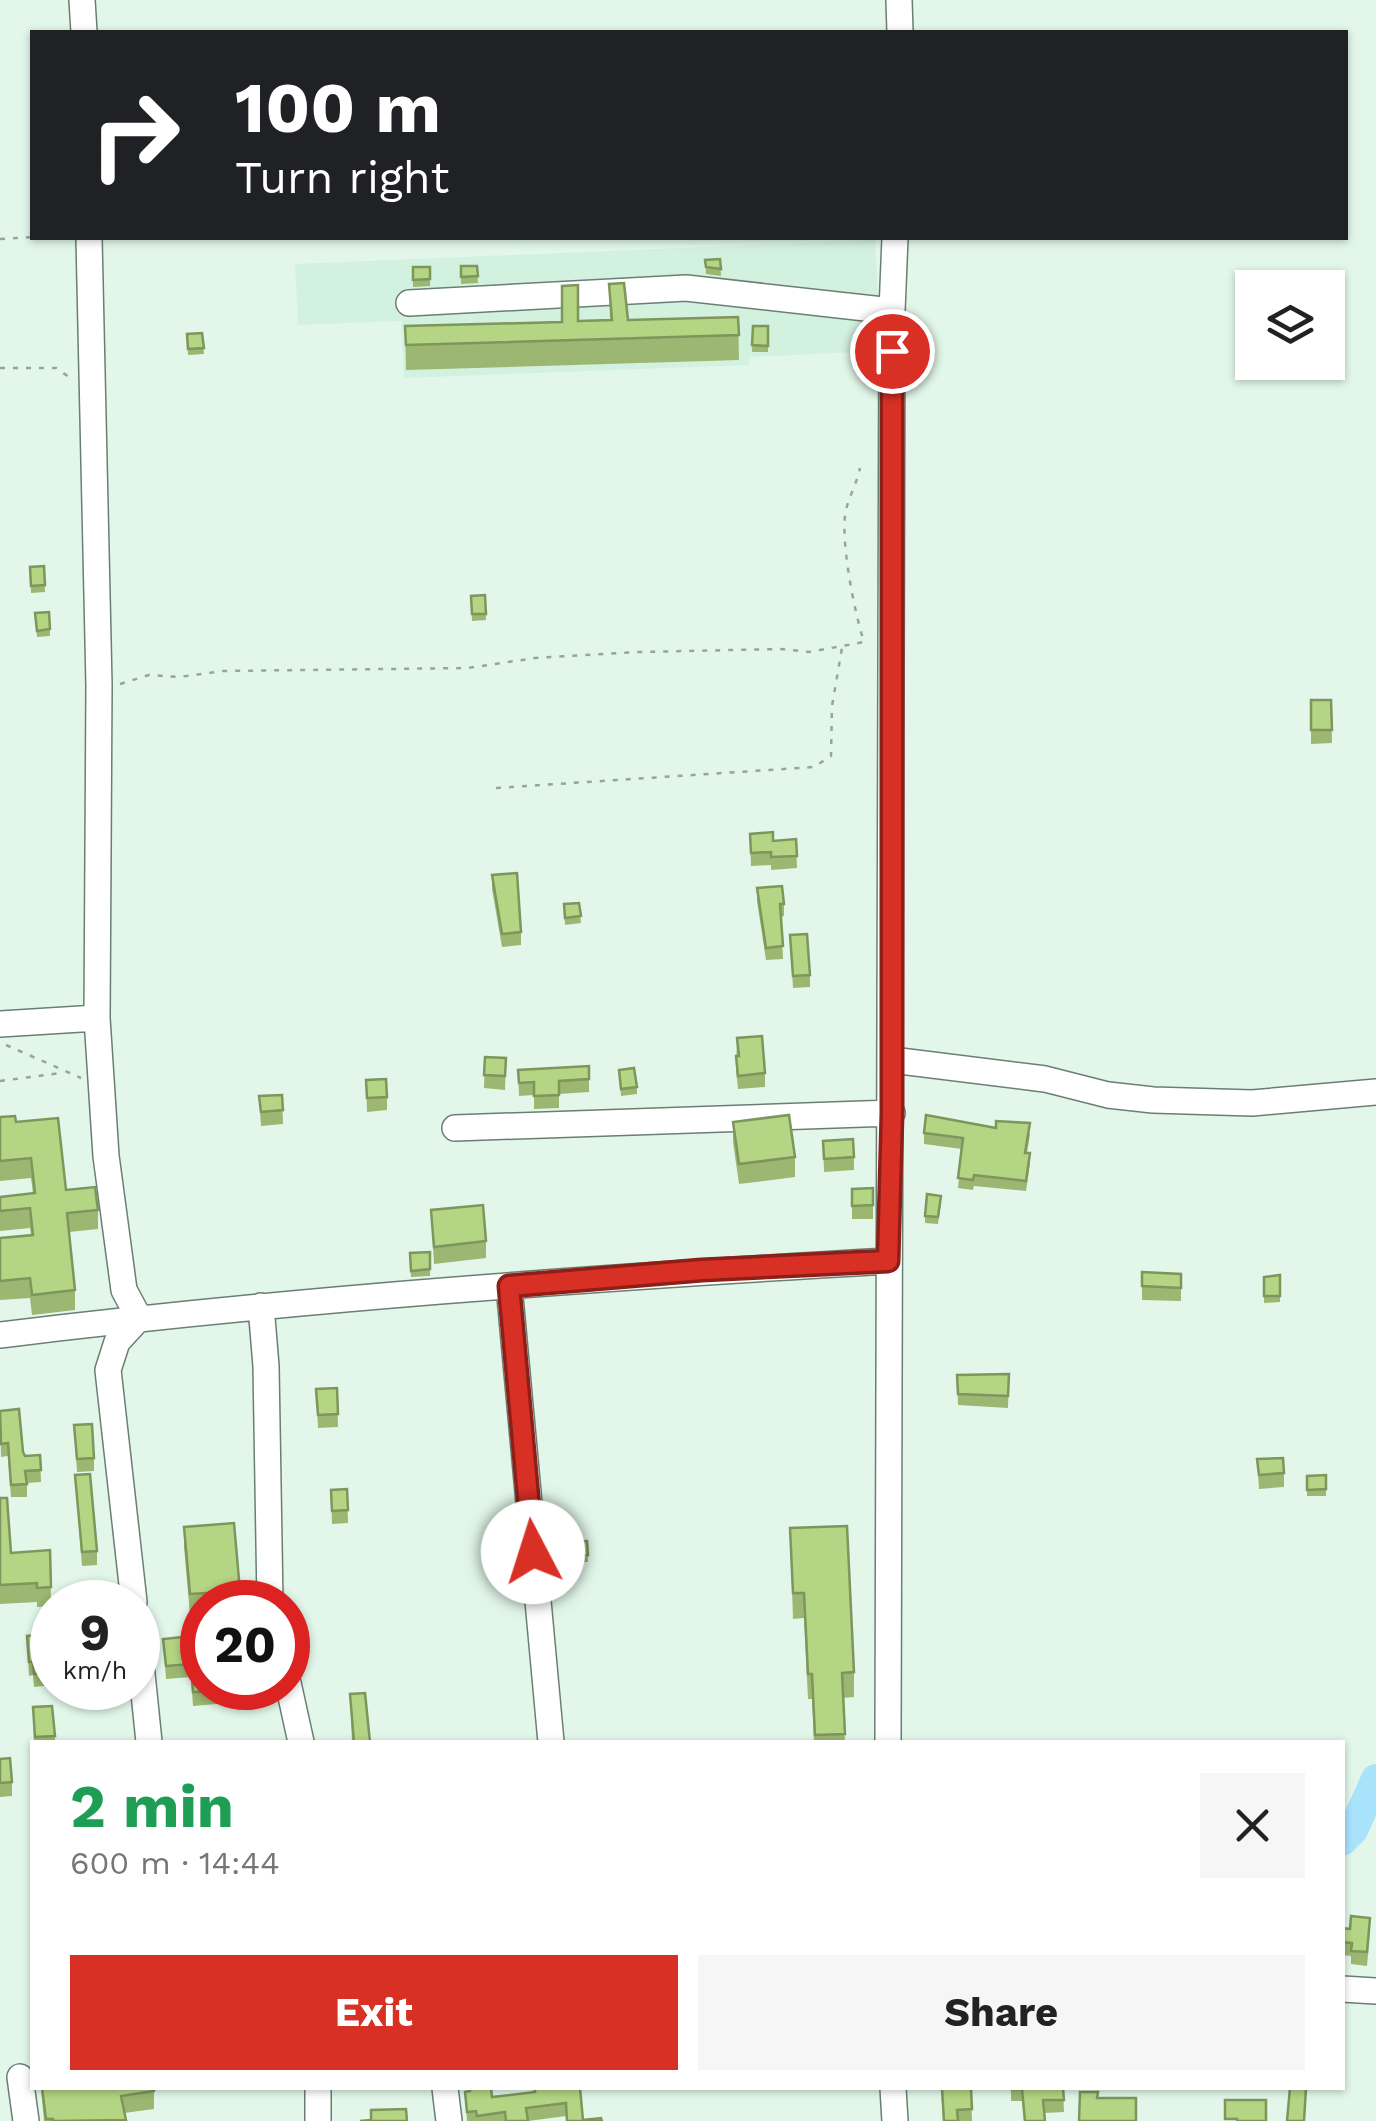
<!DOCTYPE html>
<html lang="en">
<head>
<meta charset="utf-8">
<style>
  body { margin:0; font-family:"Work Sans",sans-serif; background:#f6f6f6; color:#222; height:100vh; display:flex; flex-direction:column; font-size:38px; white-space:nowrap }
  * { box-sizing:border-box; margin:0 }
  p { font-size:32px; color:#767676 }
  .icon { flex:none; width:55px; height:55px; fill:none; stroke:currentColor; stroke-width:2; stroke-linecap:round; stroke-linejoin:round }
  .map { position:relative; flex:1; overflow:hidden }
  .panel { position:absolute; left:30px; top:1740px; width:1315px; height:350px; display:flex; flex-direction:column; background:#fff; border-radius:0px; box-shadow:0 2px 8px #0004 }
  .panel>* { flex:none }
  .hud { position:absolute; left:30px; top:30px; width:1318px; height:210px; border-radius:0px; box-shadow:0 2px 8px #0004; background:#202124; color:#fff; overflow:hidden }
  .tools { position:absolute; left:1235px; top:270px; display:grid; gap:20px }
  .tools a { display:grid; place-items:center; width:110px; height:110px; border-radius:0px; background:#fff; box-shadow:0 2px 8px #0004; font-size:50px }
  .speed { position:absolute; left:30px; top:1580px; display:flex; gap:20px; font-size:50px; font-weight:700; text-align:center }
  .speed>* { display:grid; place-content:center; width:130px; height:130px; border-radius:50%; background:#fff; box-shadow:0 2px 8px #0004; line-height:1 }
  .speed small { font-size:25px; font-weight:400 }
  .speed .limit { border:15px solid #d22; background:#fff; color:#111 }
  .pin { position:absolute; display:grid; place-items:center; width:85px; height:85px; color:#fff; margin:-42px; border:5px solid #fff; border-radius:50%; box-shadow:0 2px 10px #0007 }
  .me { position:absolute; width:110px; margin:-55px; rotate:355deg; stroke-linejoin:round; filter:drop-shadow(0 0 8px #0008) }
  .turn { display:flex; align-items:center; gap:35px; height:210px; padding:0 40px; font-size:45px }
  .turn .icon { width:130px; height:130px; stroke-width:2.5 }
  .turn b { display:block; font-size:70px; line-height:85px }
  .round { display:grid; place-items:center; flex:none; width:105px; height:105px; border-radius:0px; background:#f6f6f6 }
  .headline { display:flex; align-items:center; justify-content:space-between; height:170px; padding:0 40px }
  h1 { font-size:60px; font-weight:700; line-height:75px; color:#1e9e55 }
  .button { display:flex; gap:20px; margin-top:auto; padding:20px 40px }
  .button a { flex:1; height:115px; border-radius:0px; background:#d93025; color:#fff; font-size:40px; font-weight:700; line-height:115px; text-align:center }
  .button a+a { background:#f6f6f6; color:#222 }
  .map>svg:first-child { display:block }
  .built { fill:#d3f1df }
  .lines { fill:none; stroke-linecap:round; stroke-linejoin:round }
  .river { stroke:#a8e3fb; stroke-width:30 }
  .minor-casing { stroke:#6b7e73; stroke-width:28 }
  .path { stroke:#95a59b; stroke-width:2.5; stroke-dasharray:5 8; stroke-linecap:butt }
  .minor { stroke:#fff; stroke-width:25 }
  .wall { fill:#9bb771 }
  .building { fill:#b4d583; stroke:#7e955c; stroke-width:2.5 }
  .route-casing { stroke:#8d1f18; stroke-width:25 }
  .route { stroke:#d93025; stroke-width:18 }
</style>
</head>
<body>
<div class="map">
<svg width="1376" height="2121" viewBox="0 0 1376 2121">
  <rect width="100%" height="100%" fill="#e2f7ea"/>
  <path class="built" d="M875 240 881 351 749 357V365L404 378 401 321 298 325 295 264Z"/>
  <g class="lines">
    <path class="river" d="M1342 1841 1353 1830 1376 1779"/>
    <g class="minor-casing">
      <path id="minor" d="M82 0 84 32
        M899 0 900 32
        M89 238 99 685 97 1018 106 1156 124 1290 139 1318
        M409 303 686 288 892 311
        M0 1024 97 1018
        M892 1060 1045 1079 1108 1095 1153 1100 1252 1103 1376 1092
        M455 1128 892 1113
        M509 1286 551 1742
        M261 1306 266 1366 270 1602
        M0 1335C295 1299 591 1278 888 1261
        M134 1602 108 1370 117 1342 139 1318
        M138 1635 149 1742
        M288 1683 301 1742
        M888 1742 892 311 895 238
        M1342 1989 1376 1991
        M20 2077 26 2121
        M318 2088V2121
        M445 2088 449 2121
        M893 2088 895 2121"/>
    </g>
    <path class="path" d="M0 239 32 237
      M0 368H56L69 377
      M120 684 149 675 179 677 223 671 468 668 535 658 639 652 781 649 809 652 864 642C855 615 838 533 847 506 851 493 857 482 860 468
      M496 788 814 767 831 756 832 706 842 648
      M6 1045 81 1078
      M0 1081 61 1073"/>
    <use href="#minor" class="minor"/>
  </g>
  <path class="wall" d="M720 259 721 276 706 274 705 260Z
    M461 266H477L478 283 461 284Z
    M413 267H430V286L413 287Z
    M609 284 628 320 738 317 739 360 406 370 405 326 610 320Z
    M753 326H768V352H752Z
    M202 333 204 354 188 355 187 334Z
    M44 566 45 592 31 593 30 567Z
    M485 595 486 620 472 621 471 596Z
    M35 613 50 629V636L37 637Z
    M1311 700H1331L1332 743 1311 744Z
    M750 834 773 841 796 839 797 868 771 870V865L751 866Z
    M492 875 521 932V945L502 947 492 889Z
    M757 888 784 904V916L781 917 783 959 766 960 757 901Z
    M579 903 581 923 565 925 564 904Z
    M790 935 810 975V987L793 988Z
    M737 1038 765 1073V1087L738 1089 736 1070Z
    M485 1057 506 1058 505 1090 484 1088Z
    M589 1066V1092L559 1094V1108L534 1109V1095L519 1096 518 1070Z
    M619 1070 637 1087V1094L621 1096Z
    M366 1080 387 1097V1110L367 1112Z
    M282 1095 283 1124 261 1126 259 1096Z
    M0 1117 16 1122 66 1190 98 1210V1229L69 1232 75 1290V1310L32 1315 30 1298 0 1300V1238L31 1235 30 1228 0 1231V1197L33 1194 31 1178 0 1181Z
    M733 1122 795 1157V1177L739 1184 733 1142Z
    M924 1133 1030 1134 1027 1153 1030 1164 1026 1191 974 1186 973 1190 958 1188 962 1149 924 1144Z
    M823 1141 854 1157V1170L824 1172Z
    M873 1188V1219H852V1189Z
    M941 1202 938 1224 925 1223V1216Z
    M431 1210 486 1241V1258L434 1264Z
    M430 1252V1276L411 1277 410 1253Z
    M1142 1272 1181 1274V1301L1142 1300Z
    M1264 1277 1280 1296V1302L1264 1303Z
    M1009 1374 1008 1408 958 1405 957 1375Z
    M337 1388 338 1427 318 1428 316 1389Z
    M0 1411 25 1456 40 1455 41 1482 27 1483V1497H11L8 1456 1 1457Z
    M74 1425 94 1458V1471L77 1472Z
    M1257 1459 1284 1473V1487L1259 1489Z
    M75 1475 97 1551V1565L82 1566Z
    M1326 1475V1496H1307V1476Z
    M347 1489 348 1523 332 1524 331 1490Z
    M0 1498 11 1553 50 1550 51 1606 37 1607V1602L0 1604Z
    M184 1527 240 1591V1602H202V1614L190 1615 184 1547Z
    M790 1528 854 1672V1697L843 1698 845 1742H814L812 1699H808L804 1618 793 1619Z
    M587 1541 588 1562H574L573 1542Z
    M52 1634V1685L34 1687 33 1675 29 1676 27 1636Z
    M202 1635 217 1691V1704L193 1706 191 1677 166 1679 163 1639Z
    M350 1694 370 1742H352Z
    M33 1707 55 1736V1742H34Z
    M0 1759 12 1782V1796L0 1797Z
    M1342 1928 1370 1932 1367 1966 1351 1964V1956L1342 1955Z
    M41 2088H154V2109L124 2113 126 2121H44Z
    M469 2088H491L492 2097 534 2092V2088H580L583 2120 602 2121H566V2116L528 2121H467L465 2092H469Z
    M941 2088H971L972 2121H943Z
    M1011 2088H1063L1064 2112 1044 2113 1045 2121H1024L1022 2101H1011Z"/>
  <path class="building" d="M720 259 721 269 706 267 705 260Z
    M461 266H477L478 276 461 277Z
    M413 267H430V279L413 280Z
    M624 283 628 320 738 317 739 335 406 345 405 326 562 322V286L578 285V321L612 320 609 284Z
    M753 326H768V346L752 345Z
    M202 333 204 348 188 349 187 334Z
    M44 566 45 585 31 586 30 567Z
    M485 595 486 614H472L471 596Z
    M49 612 50 629 37 631 35 613Z
    M1311 700H1331L1332 730H1311Z
    M773 832V841L796 839 797 856 771 857V852L751 853 750 834Z
    M517 873 521 932 502 934 492 875Z
    M782 886 784 904H780L783 946 766 948 757 888Z
    M579 903 581 916 565 918 564 904Z
    M807 934 810 975 793 976 790 935Z
    M762 1036 765 1073 738 1076 736 1056H739L737 1038Z
    M485 1057 506 1058 505 1076 484 1075Z
    M589 1066V1079L559 1081V1095L534 1096V1082L519 1083 518 1070Z
    M634 1068 637 1087 621 1089 619 1070Z
    M386 1079 387 1097 367 1098 366 1080Z
    M282 1095 283 1110 261 1112 259 1096Z
    M789 1115 795 1157 739 1164 733 1122Z
    M926 1115 996 1128V1121L1030 1123 1025 1153H1030L1026 1181 974 1175 973 1180 958 1178 963 1138 924 1133Z
    M15 1116 16 1122 58 1118 66 1190 95 1187 98 1210 67 1213 75 1290 32 1295 30 1278 0 1281V1238L33 1235 30 1208 0 1211V1197L35 1193 31 1158 0 1161V1117Z
    M853 1139 854 1157 824 1159 823 1141Z
    M873 1188V1205L852 1206V1189Z
    M927 1194 941 1196 938 1217 925 1216Z
    M483 1205 486 1241 434 1247 431 1210Z
    M430 1252V1269L411 1271 410 1253Z
    M1142 1272 1181 1274V1288L1142 1286Z
    M1280 1275V1296H1264V1277Z
    M1009 1374 1008 1396 958 1394 957 1375Z
    M337 1388 338 1414 318 1415 316 1389Z
    M19 1409 23 1452 25 1456 40 1455 41 1470 25 1471 27 1484 11 1485 8 1443 1 1444 0 1411Z
    M92 1424 94 1458 77 1459 74 1425Z
    M1283 1458 1284 1473 1259 1475 1257 1459Z
    M90 1474 97 1551 82 1552 75 1475Z
    M1326 1475V1489L1307 1490V1476Z
    M347 1489 348 1510 332 1511 331 1490Z
    M0 1498H7L11 1553 50 1550 51 1587 37 1588V1583L0 1585Z
    M234 1523 240 1591 190 1594 184 1527Z
    M847 1526 854 1672 842 1673 845 1734 815 1735 812 1674H808L804 1593H793L790 1528Z
    M587 1541 588 1555 574 1556 573 1542Z
    M52 1634V1672L34 1674 33 1662H29L27 1636Z
    M202 1635V1688H216L217 1691 193 1692 191 1664 166 1666 163 1639Z
    M365 1693 370 1742H354L350 1694Z
    M52 1706 55 1736 35 1737 33 1707Z
    M10 1758 12 1782 0 1783V1759Z
    M1351 1916 1370 1918 1367 1952 1351 1951 1352 1943 1342 1942V1928L1350 1929Z
    M42 2088H154V2091L121 2096 126 2120 53 2121V2119H46Z
    M470 2088H491L492 2097 535 2092 534 2088H580L583 2120 601 2118 602 2121H567L566 2103 526 2108 528 2121H506L505 2112 477 2116 476 2111 467 2112 465 2092 470 2091Z
    M942 2088H971L972 2109 957 2110 958 2121H944Z
    M1011 2088H1063L1064 2100H1043L1045 2121H1025L1022 2089H1011Z
    M1290 2088H1306L1304 2121H1287Z
    M1080 2092H1098L1097 2098H1136V2121H1079Z
    M1225 2100H1266V2121H1237V2119H1225Z
    M406 2109 407 2121H360L371 2120V2110Z"/>
  <g class="lines">
    <g class="route-casing">
      <path id="route" d="M533 1552 509 1286 702 1270 888 1261 892 1113V351"/>
    </g>
    <use href="#route" class="route"/>
  </g>
</svg>
<div class="tools">
<a><svg class="icon" aria-label="layers" viewBox="0 0 24 24"><path d="M12 4l9 5-9 5-9-5zM3 14l9 5 9-5"/></svg></a>
</div>
<div class="speed"><div>9<small>km/h</small></div><div class="limit">20</div></div>
<div class="pin" style="left:892px;top:351px;background:#d93025"><svg class="icon" aria-label="arrive" viewBox="0 0 24 24"><path d="M6 21V4h12l-3 4 3 4H6"/></svg></div>
<svg class="me" style="left:533px;top:1552px" viewBox="-20 -20 40 40"><circle r="19" fill="#fff"/><path d="M0-13L10 11 0 6-10 11z" fill="#d93025"/></svg>
<div class="hud">
<div class="turn"><svg class="icon" aria-label="right" viewBox="0 0 24 24"><path d="M7 20v-9h11M14 6l5 5-5 5"/></svg><div><b>100 m</b>Turn right</div></div>
</div>
<section class="panel">
<div class="headline"><div><h1>2 min</h1><p>600 m · 14:44</p></div><a class="round"><svg class="icon" aria-label="close" viewBox="0 0 24 24"><path d="M6 6l12 12M18 6L6 18"/></svg></a></div>
<div class="button"><a>Exit</a><a>Share</a></div>
</section>
</div>
</body>
</html>
